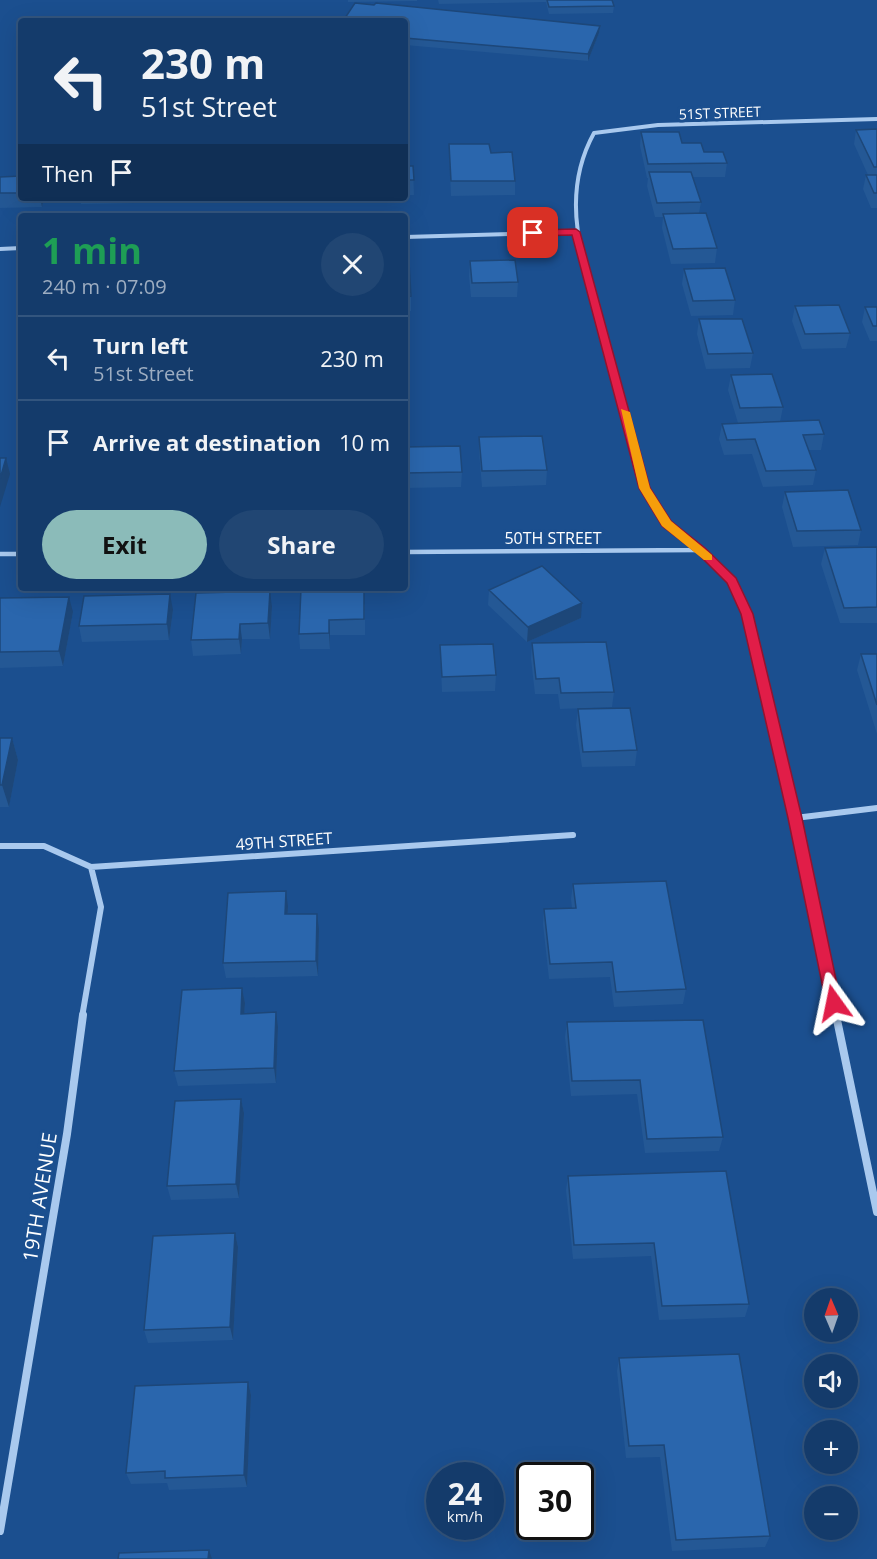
<!DOCTYPE html>
<html lang="en">
<head>
<meta charset="utf-8">
<style>
  body { margin:0; font-family:"Open Sans",sans-serif; background:#214673; color:#f1f3f6; height:100vh; display:flex; flex-direction:column; font-size:22px; white-space:nowrap }
  * { box-sizing:border-box; margin:0 }
  p { font-size:20px; color:#9dadc1 }
  .icon { flex:none; width:33px; height:33px; fill:none; stroke:currentColor; stroke-width:2; stroke-linecap:round; stroke-linejoin:round }
  .map { position:relative; flex:1; overflow:hidden }
  .side { position:absolute; left:18px; top:213px; width:390px; height:378px; display:flex; flex-direction:column; background:#143b6b; border-radius:6px; box-shadow:0 6px 24px #0002,0 0 0 2px #33557e }
  .side>* { flex:none }
  .banner { position:absolute; left:18px; top:18px; width:390px; height:183px; border-radius:6px; box-shadow:0 6px 24px #0002,0 0 0 2px #33557e; background:#143b6b; color:#f1f3f6; overflow:hidden }
  .needle { width:39px; rotate:358deg }
  .controls { position:absolute; left:804px; top:1288px; display:grid; gap:12px }
  .controls a { display:grid; place-items:center; width:54px; height:54px; border-radius:50%; background:#143b6b; box-shadow:0 6px 24px #0002,0 0 0 2px #33557e; font-size:30px }
  .speed { position:absolute; left:426px; top:1462px; display:flex; gap:12px; font-size:30px; font-weight:700; text-align:center }
  .speed>* { display:grid; place-content:center; width:78px; height:78px; border-radius:50%; background:#143b6b; box-shadow:0 6px 24px #0002,0 0 0 2px #33557e; line-height:1 }
  .speed small { font-size:15px; font-weight:400 }
  .speed .limit { border:3px solid #111; border-radius:9px; background:#fff; color:#111 }
  .pin { position:absolute; display:grid; place-items:center; width:51px; height:51px; color:#fff; margin:-26px; border-radius:12px; box-shadow:0 3px 9px #0006 }
  .me { position:absolute; width:66px; margin:-33px; rotate:348deg; stroke-linejoin:round; filter:drop-shadow(0 0 4px #0008) }
  .turn { display:flex; align-items:center; gap:21px; height:126px; padding:0 24px; font-size:27px }
  .turn .icon { width:78px; height:78px; stroke-width:2.5 }
  .turn b { display:block; font-size:42px; line-height:51px }
  .then { display:flex; align-items:center; height:57px; padding:0 24px; background:#0003; gap:12px; font-size:22px }
  .round { display:grid; place-items:center; flex:none; width:63px; height:63px; border-radius:32px; background:#214673 }
  .headline { display:flex; align-items:center; justify-content:space-between; height:102px; padding:0 24px }
  h1 { font-size:36px; font-weight:700; line-height:45px; color:#1e9e55 }
  .cta { display:flex; gap:12px; margin-top:auto; padding:12px 24px }
  .cta a { flex:1; height:69px; border-radius:36px; background:#8bbbb9; color:#111; font-size:24px; font-weight:700; line-height:69px; text-align:center }
  .cta a+a { background:#214673; color:#f1f3f6 }
  ul { padding:0; list-style:none }
  li { display:flex; align-items:center; gap:18px; height:84px; padding:0 24px; border-top:2px solid #33557e }
  li div { flex:1 }
  li b { display:block; font-size:22px }
  li em { font-style:normal }
  .map>svg:first-child { display:block }
  .lines { fill:none; stroke-linecap:round; stroke-linejoin:round }
  .street-far3 { stroke:#a9c9ee; stroke-width:4 }
  .street-far2 { stroke:#a9c9ee; stroke-width:4.5 }
  .street-far1 { stroke:#a9c9ee; stroke-width:6 }
  .street { stroke:#a9c9ee; stroke-width:8 }
  .wall { fill:#245895 }
  .shaded-wall { fill:#1d4779 }
  .building { fill:#2a66ad; stroke:#1d4779; stroke-width:1.5 }
  .route { fill:#e11d48; stroke:#92132f; stroke-width:1.5 }
  .slow { fill:#f59e0b }
  .labels { text-anchor:middle; stroke-width:6; stroke-linejoin:round; paint-order:stroke }
  .far-street-label { font-size:14px; fill:#fff; stroke:#1b4f8f }
  .street-label { font-size:16px; fill:#fff; stroke:#1b4f8f }
  .near-street-label { font-size:20px; fill:#fff; stroke:#1b4f8f }
</style>
</head>
<body>
<div class="map">
<svg width="877" height="1559" viewBox="0 0 877 1559">
  <rect width="100%" height="100%" fill="#1b4f8f"/>
  <g class="lines">
    <path class="street-far3" d="M405 237 576 232
      M0 249 21 248
      M584 260C572 217 572 173 594 133L658 125 877 119"/>
    <path class="street-far2" d="M583 259 645 488 666 523 701 550 732 581 737 592
      M405 552 700 550
      M0 554H21"/>
    <path class="street-far1" d="M737 591 747 614 795 818 836 1017
      M795 818 877 808
      M0 846H44L91 867 573 835
      M82 1017 101 907 91 867"/>
    <path class="street" d="M836 1015 877 1212
      M0 1531 67 1134 83 1015"/>
  </g>
  <path class="wall" d="M348 0H417V1L348 2Z
    M438 0H612L614 6 613 13 549 14 546 2 439 4Z
    M405 21 600 26 599 33 588 61 405 45Z
    M877 129V208H871L863 189 866 175H868L854 144 856 130Z
    M641 132 682 143 727 163 725 177H693L701 202 699 213 717 248 715 263 671 264 662 228 663 217H655L647 186 648 178H647L640 146Z
    M449 144 491 153 515 181V195L451 196Z
    M405 166H413L414 195H405Z
    M21 176V198H44L42 207 0 208V177Z
    M80 198H136L135 203 81 204Z
    M171 198H232V199L171 200Z
    M470 261 518 282 517 297H471L469 276Z
    M405 263 411 296V311H405Z
    M684 269 735 300 733 315 691 316 682 284Z
    M21 302V331L18 316Z
    M795 306 850 333 846 348 802 349 792 321Z
    M865 307H877V341H870L862 322Z
    M699 319 753 353 750 368 706 369 697 334Z
    M731 375 783 407 780 422 824 434 821 450H809L816 470 813 485 763 487 752 454 724 455 719 439 722 424 738 423 728 390Z
    M479 437 547 470 546 485 482 487 479 452Z
    M405 447 462 472 461 487 405 488Z
    M785 492 861 530 858 545 793 547 782 507Z
    M877 547V623H840L821 564 825 548Z
    M489 590 581 618 527 642 488 605Z
    M0 598 73 612 63 666 0 668Z
    M365 604V635H330V649H300L299 634Z
    M272 607 270 639H242L241 654 193 656 191 640Z
    M173 610 169 640 82 642 79 626Z
    M532 643 614 692 612 707 560 709 558 694H535L531 659Z
    M440 645 496 675 495 691 442 692Z
    M861 654H877V734L857 670Z
    M578 709 637 750 635 766 582 767 576 725Z
    M0 738H12L18 760 9 807H0Z
    M573 884 686 989 683 1004 614 1007 610 977 549 979 543 924 544 909 572 908 571 899Z
    M288 906V914L319 929 318 976 226 978 223 963Z
    M242 988 245 1003 244 1013 278 1027 276 1083 178 1086 174 1071Z
    M567 1022 723 1137 719 1151 645 1153 637 1094 571 1096 565 1037Z
    M241 1099 244 1113 239 1198 171 1200 167 1186Z
    M568 1176 749 1304 745 1317 659 1320 651 1256 573 1259 566 1190Z
    M235 1233 238 1247 233 1340 148 1343 144 1330Z
    M619 1358 770 1536 765 1547 672 1551 660 1457 626 1458 617 1371Z
    M248 1382 251 1395 247 1487 169 1490 167 1483 131 1484 126 1473Z"/>
  <path class="shaded-wall" d="M600 26 599 33 588 61V54Z
    M40 198H44L42 207Z
    M6 458 10 474 0 507V479Z
    M270 591 272 607 270 639 268 623Z
    M170 594 173 610 169 640 167 624Z
    M69 597 73 612 63 666 59 651Z
    M582 603 581 618 527 642 528 627Z
    M329 620 330 635V649L329 633Z
    M240 624 242 639 241 654 239 639Z
    M12 738 18 760 9 807 2 785Z
    M286 891 288 906 287 930 285 914Z
    M317 914 319 929 318 976 316 961Z
    M242 988 245 1003 243 1028 241 1014Z
    M276 1012 278 1027 276 1083 274 1068Z
    M241 1099 244 1113 239 1198 236 1184Z
    M235 1233 238 1247 233 1340 230 1327Z
    M248 1382 251 1395 247 1487 244 1475Z
    M209 1550 212 1559H208Z"/>
  <path class="building" d="M547 0H612L614 6 549 7Z
    M355 3 374 5 376 3 600 26 588 54 405 38V21H343Z
    M877 129V167H874L856 130Z
    M641 132H679L682 143H701L704 152H723L727 163 648 164Z
    M449 144H489L491 153 512 152 515 181H451Z
    M405 166H413L414 180H405Z
    M649 172H691L701 202 657 203Z
    M866 175H877V193H874Z
    M21 176V193H0V177Z
    M706 213 717 248 673 249 663 214Z
    M515 260 518 282 472 283 470 261Z
    M405 263H409L411 296 405 297Z
    M725 268 735 300 693 301 684 269Z
    M21 302V316H18Z
    M839 305 850 333 805 334 795 306Z
    M865 307H877V326H873Z
    M699 319H742L753 353 708 354Z
    M772 374 783 407 740 408 731 375Z
    M819 420 824 434 803 435 816 470 766 471 755 439 727 440 722 424Z
    M542 436 547 470 482 471 479 437Z
    M460 446 462 472 405 473V447Z
    M0 458H6L0 479Z
    M848 490 861 530 797 531 785 492Z
    M877 547V607L844 608 825 548Z
    M542 566 582 603 528 627 489 590Z
    M364 588V619L329 620V633L299 634 301 589Z
    M270 591 268 623 240 624 239 639 191 640 196 593Z
    M170 594 167 624 79 626 84 596Z
    M69 597 59 651 0 652V598Z
    M606 642 614 692 561 693 559 678 536 679 532 643Z
    M493 644 496 675 442 677 440 645Z
    M861 654H877V705Z
    M630 708 637 750 583 752 578 709Z
    M0 738H12L2 785H0Z
    M666 881 686 989 616 992 612 962 550 964 544 909 576 908 573 884Z
    M286 891 285 914H317L316 961 223 963 228 893Z
    M242 988 241 1014 276 1012 274 1068 174 1071 182 990Z
    M703 1020 723 1137 647 1139 640 1080 572 1081 567 1022Z
    M241 1099 236 1184 167 1186 175 1101Z
    M726 1171 749 1304 662 1306 654 1243 574 1245 568 1176Z
    M235 1233 230 1327 144 1330 153 1236Z
    M739 1354 770 1536 676 1540 664 1445 629 1446 619 1358Z
    M248 1382 244 1475 165 1478V1471L126 1473 135 1386Z
    M209 1550 208 1559H118L119 1553Z"/>
  <path class="route" d="M576 229 580 232 650 488 671 521 705 548 736 578 753 614 802 818 841 1003 834 1010 826 1003 788 818 741 614 727 583 697 553 662 526 639 488 572 235 533 236 528 233 533 230Z"/>
  <path class="slow" d="M621 409 630 412 650 488 671 521 712 555V560H704L662 526 639 488Z"/>
  <g class="labels">
    <g class="far-street-label">
      <text transform="translate(720 113) rotate(-2)" y="5">51ST STREET</text>
    </g>
    <g class="street-label">
      <text x="553" y="544">50TH STREET</text>
      <text transform="translate(284 841) rotate(-4)" y="6">49TH STREET</text>
    </g>
    <g class="near-street-label">
      <text transform="translate(40 1197) rotate(-81)" y="7">19TH AVENUE</text>
    </g>
  </g>
</svg>
<div class="controls">
<a><svg class="needle" viewBox="-14 -14 28 28"><path d="M0-13l5 13h-10z" fill="#e53935"/><path d="M0 13l5-13h-10z" fill="#9dadc1"/></svg></a>
<a><svg class="icon" aria-label="sound" viewBox="0 0 24 24"><path d="M4 9h4l5-4v14l-5-4H4zM17 9q2 3 0 6"/></svg></a>
<a>+</a>
<a>−</a>
</div>
<div class="speed"><div>24<small>km/h</small></div><div class="limit">30</div></div>
<div class="pin" style="left:533px;top:233px;background:#d93025"><svg class="icon" aria-label="arrive" viewBox="0 0 24 24"><path d="M6 21V4h12l-3 4 3 4H6"/></svg></div>
<svg class="me" style="left:834px;top:1003px" viewBox="-20 -20 40 40"><path d="M0-17L14 15 0 8-14 15z" fill="#e11d48" stroke="#fff" stroke-width="4"/></svg>
<div class="banner">
<div class="turn"><svg class="icon" aria-label="left" viewBox="0 0 24 24"><path d="M17 20v-9H6M10 6l-5 5 5 5"/></svg><div><b>230 m</b>51st Street</div></div>
<div class="then">Then<svg class="icon" aria-label="arrive" viewBox="0 0 24 24"><path d="M6 21V4h12l-3 4 3 4H6"/></svg></div>
</div>
<section class="side">
<div class="headline"><div><h1>1 min</h1><p>240 m · 07:09</p></div><a class="round"><svg class="icon" aria-label="close" viewBox="0 0 24 24"><path d="M6 6l12 12M18 6L6 18"/></svg></a></div>
<ul>
<li><svg class="icon" aria-label="left" viewBox="0 0 24 24"><path d="M17 20v-9H6M10 6l-5 5 5 5"/></svg><div><b>Turn left</b><p>51st Street</p></div><em>230 m</em></li>
<li><svg class="icon" aria-label="arrive" viewBox="0 0 24 24"><path d="M6 21V4h12l-3 4 3 4H6"/></svg><div><b>Arrive at destination</b></div><em>10 m</em></li>
</ul>
<div class="cta"><a>Exit</a><a>Share</a></div>
</section>
</div>
</body>
</html>
